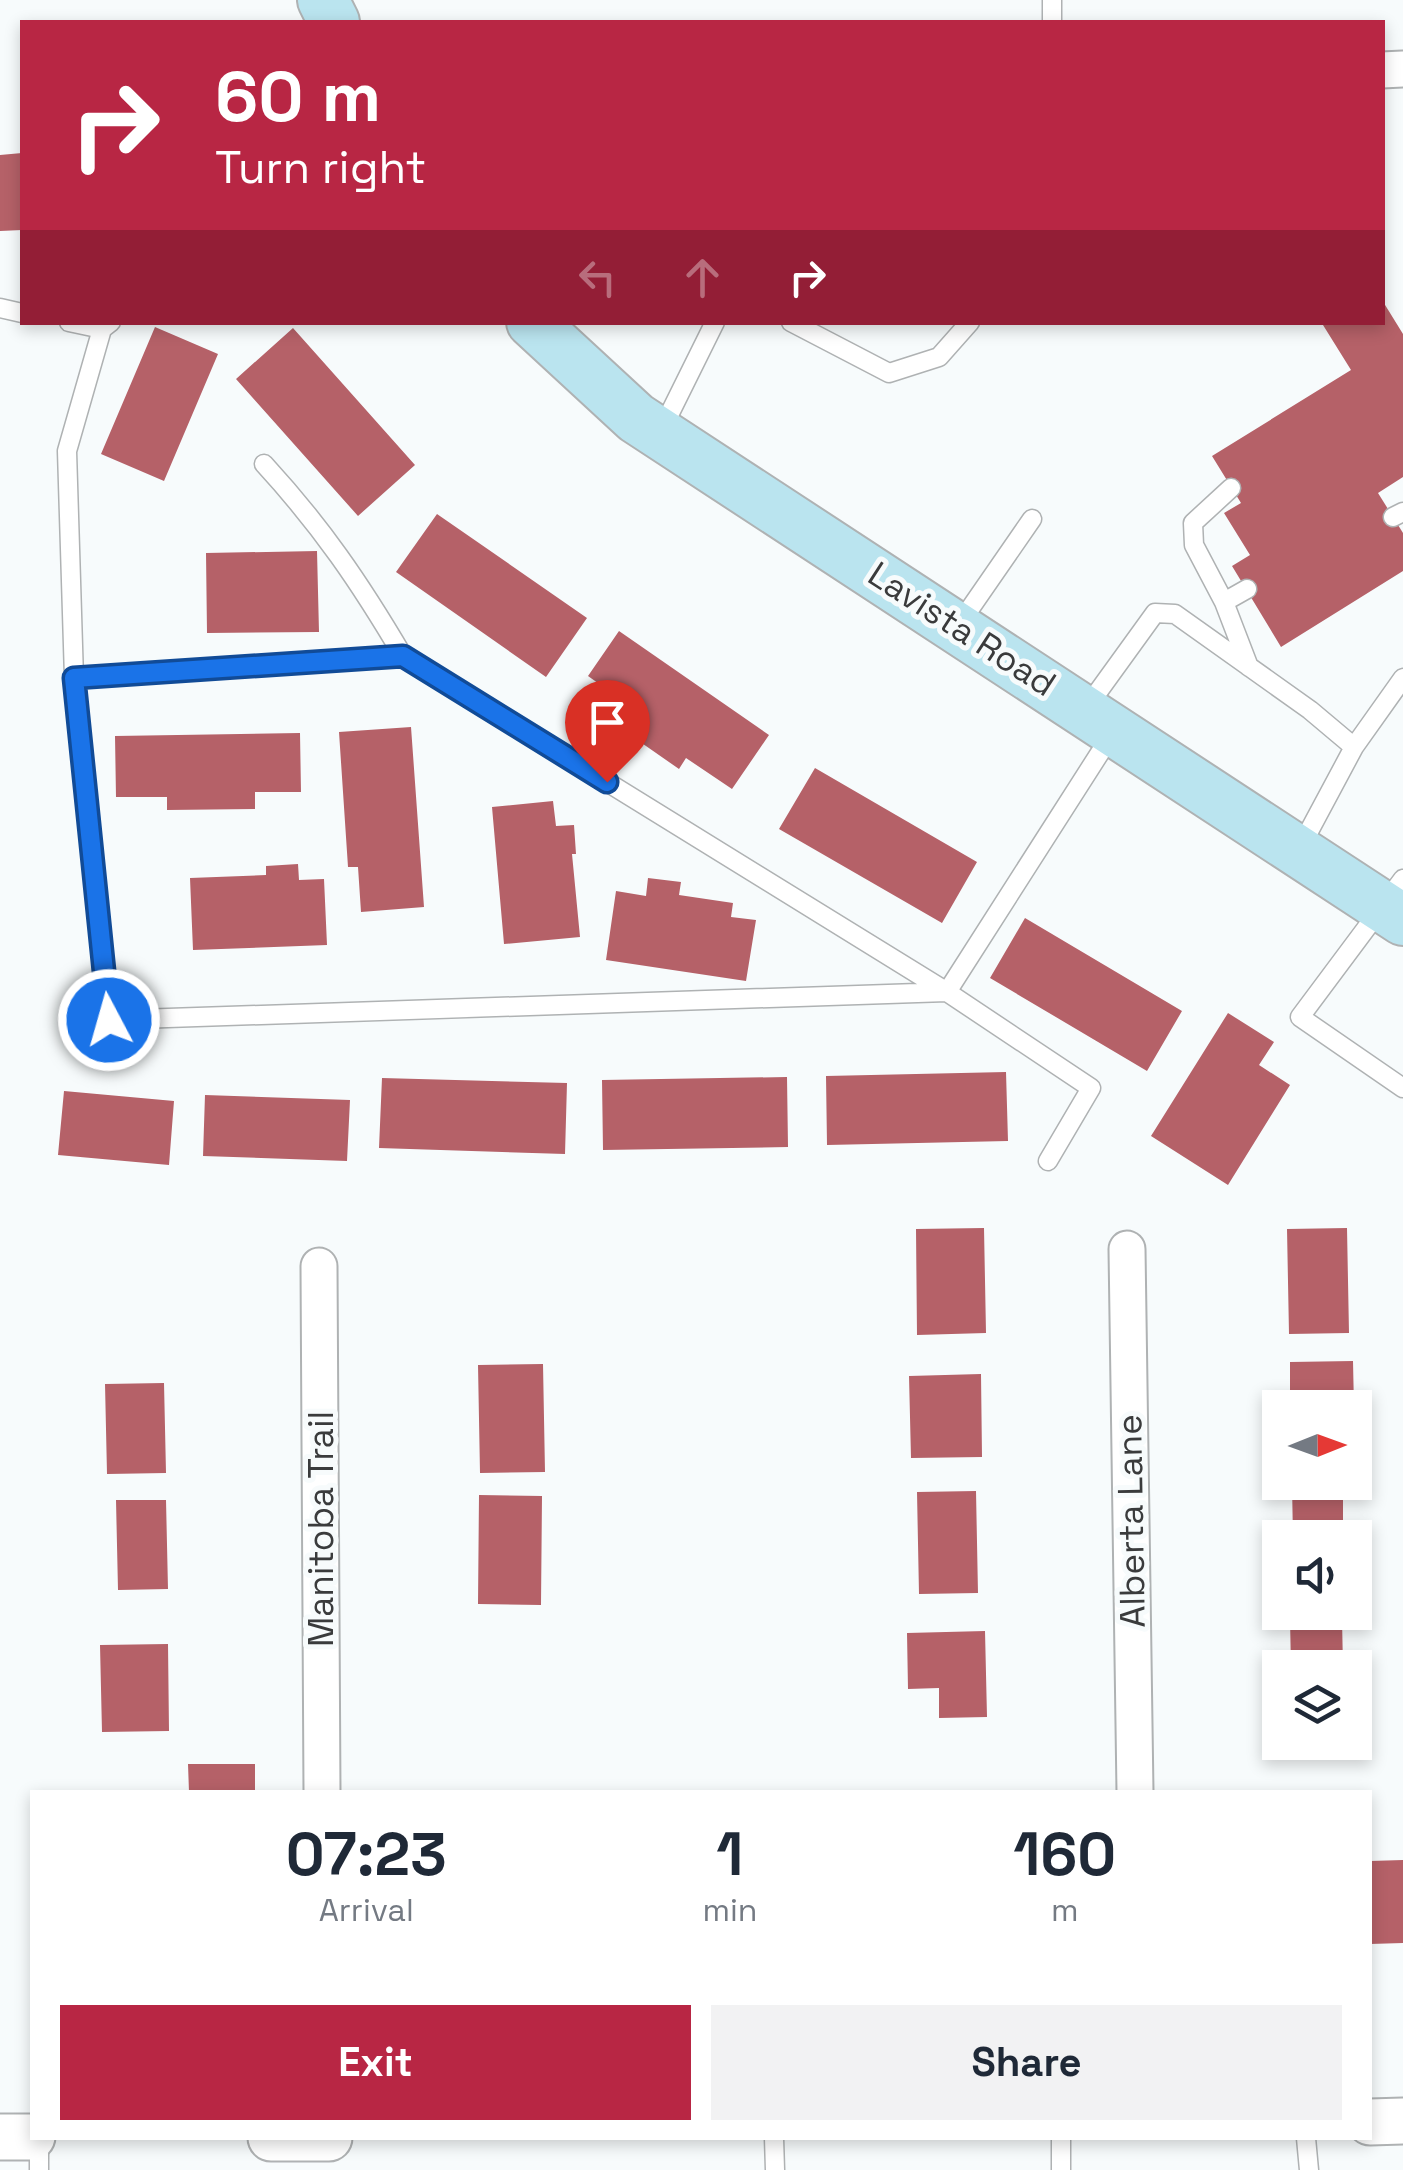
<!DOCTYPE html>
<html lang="en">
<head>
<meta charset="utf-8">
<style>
  body { margin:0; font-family:"Space Grotesk",sans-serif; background:#f2f2f3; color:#1f2937; height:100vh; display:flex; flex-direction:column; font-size:38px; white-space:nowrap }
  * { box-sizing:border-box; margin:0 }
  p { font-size:32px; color:#747a83 }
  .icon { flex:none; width:55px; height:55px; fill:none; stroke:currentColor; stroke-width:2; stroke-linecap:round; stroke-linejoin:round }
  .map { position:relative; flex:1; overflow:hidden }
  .panel { position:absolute; left:30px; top:1790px; width:1342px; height:350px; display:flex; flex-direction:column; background:#fff; border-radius:0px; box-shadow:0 5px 15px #0003 }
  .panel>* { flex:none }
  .guide { position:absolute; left:20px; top:20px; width:1365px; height:305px; border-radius:0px; box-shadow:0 5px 15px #0003; background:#b82644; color:#fff; overflow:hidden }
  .needle { width:65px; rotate:89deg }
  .fabs { position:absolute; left:1262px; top:1390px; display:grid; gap:20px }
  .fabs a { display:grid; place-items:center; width:110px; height:110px; border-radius:0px; background:#fff; box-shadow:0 5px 15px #0003; font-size:50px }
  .pin { position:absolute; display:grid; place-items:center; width:85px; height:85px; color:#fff; margin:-102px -42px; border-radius:50% 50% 50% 0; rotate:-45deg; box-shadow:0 0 10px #0007 }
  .pin .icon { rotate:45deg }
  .me { position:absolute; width:110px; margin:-55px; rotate:354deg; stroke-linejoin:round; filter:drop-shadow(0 0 8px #0008) }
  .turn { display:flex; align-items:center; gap:35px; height:210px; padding:0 30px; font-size:45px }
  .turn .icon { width:130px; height:130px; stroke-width:2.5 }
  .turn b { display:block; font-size:70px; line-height:85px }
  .lanes { display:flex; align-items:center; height:95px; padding:0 30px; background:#0003; justify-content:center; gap:50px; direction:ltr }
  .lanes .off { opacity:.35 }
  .eta { display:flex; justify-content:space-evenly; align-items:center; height:170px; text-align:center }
  .eta b { font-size:60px; font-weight:800; line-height:70px }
  .cta { display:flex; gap:20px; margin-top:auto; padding:20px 30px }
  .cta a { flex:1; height:115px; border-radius:0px; background:#b82644; color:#fff; font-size:40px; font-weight:800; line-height:115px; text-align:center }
  .cta a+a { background:#f2f2f3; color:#1f2937 }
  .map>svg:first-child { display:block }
  .building { fill:#b56168 }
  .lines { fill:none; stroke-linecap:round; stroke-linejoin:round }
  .service-casing { stroke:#afb2b3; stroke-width:21 }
  .minor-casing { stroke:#afb2b3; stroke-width:39 }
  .tertiary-casing { stroke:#afb2b3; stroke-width:49 }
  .secondary-casing { stroke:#afb2b3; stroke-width:54 }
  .service { stroke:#fff; stroke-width:18 }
  .minor { stroke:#fff; stroke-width:35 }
  .tertiary { stroke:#fff; stroke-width:45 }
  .secondary { stroke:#bae4ef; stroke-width:50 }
  .route-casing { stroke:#114b97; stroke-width:25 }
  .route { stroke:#1a73e8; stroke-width:18 }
  .labels { text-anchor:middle; stroke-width:10; stroke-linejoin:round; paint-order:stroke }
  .street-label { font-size:35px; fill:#3a3b3c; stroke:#f7fbfc }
</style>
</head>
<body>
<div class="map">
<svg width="1403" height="2170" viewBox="0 0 1403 2170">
  <rect width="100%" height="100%" fill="#f7fbfc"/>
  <path class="building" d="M22 153V230L0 231V155Z
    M1382 300 1403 334V477L1378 493 1403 533V571L1281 647 1232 566 1250 555 1224 513 1241 503 1212 456 1351 370 1323 325 1382 322Z
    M155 327 218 354 164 481 101 454Z
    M293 328 415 465 358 516 236 379Z
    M437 514 587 618 546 677 396 572Z
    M317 551 319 632 207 633 206 553Z
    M619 631 769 735 732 789 686 758 679 769 613 723 626 703 588 676Z
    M411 727 424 907 361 912 358 867H348L339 732Z
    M300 733 301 792H255V809L167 810V797H116L115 736Z
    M815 768 977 862 942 923 779 829Z
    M553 801 556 826 574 825 576 854H572L580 937 504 944 492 807Z
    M298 864 299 880 324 879 327 945 193 950 190 878 266 875V866Z
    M648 878 681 882 679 895 733 903 731 917 756 920 746 981 606 960 616 891 646 896Z
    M1025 918 1182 1011 1147 1071 990 978Z
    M1228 1013 1274 1042 1259 1065 1290 1085 1228 1185 1151 1136Z
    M1006 1072 1008 1141 827 1145 826 1076Z
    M787 1077 788 1147 603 1150 602 1080Z
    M382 1078 567 1083 565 1154 379 1148Z
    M64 1091 174 1101 169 1165 58 1155Z
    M205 1095 350 1100 347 1161 203 1156Z
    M984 1228 986 1333 917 1335 916 1229Z
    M1347 1228 1349 1333 1289 1334 1287 1229Z
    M1353 1361 1354 1408H1290V1362Z
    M543 1364 545 1472 480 1473 478 1365Z
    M981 1374 982 1457 911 1458 909 1376Z
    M164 1383 166 1473 107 1474 105 1384Z
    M1343 1483V1538H1293L1292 1484Z
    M976 1491 978 1593 919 1594 917 1492Z
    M479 1495 542 1496 541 1605 478 1604Z
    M116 1500H166L168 1589 118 1590Z
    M1342 1618 1343 1668H1291L1290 1619Z
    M985 1631 987 1717 939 1718V1688L908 1689 907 1633Z
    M168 1644 169 1731 102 1732 100 1645Z
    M188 1764H255V1792H189Z
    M1403 1860V1943L1370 1944V1861Z"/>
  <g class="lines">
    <g class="service-casing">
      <path id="service" d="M1052 22V0
        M0 308 22 313
        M69 322 102 329
        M791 322 889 373 939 357 970 322
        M662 429 715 322
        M264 464C321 526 360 583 403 656
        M1231 488 1193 523 1194 545 1224 602 1249 667
        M1393 517 1403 512
        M1224 602 1247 589
        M958 626 1032 519
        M74 678 403 656 947 992 109 1020 74 678 67 451 102 329 111 322
        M1087 707 1155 613 1175 614 1310 710 1354 747 1300 848
        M1354 747 1403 678
        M1403 879 1300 1017 1403 1088
        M1048 1161 1091 1088 947 992 1112 734
        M774 2138 775 2170
        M1306 2138 1309 2170
        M39 2170V2138
        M1061 2170V2138"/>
    </g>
    <g class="minor-casing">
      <path id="minor" d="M1382 70 1403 69
        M1127 1249 1135 1792
        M319 1266 322 1792"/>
    </g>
    <g class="tertiary-casing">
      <path id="tertiary" d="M1370 2122 1403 2121
        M0 2137H32
        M271 2138H329"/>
    </g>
    <g class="secondary-casing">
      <path id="secondary" d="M323 0 334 22
        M532 322 636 418 1403 920"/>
    </g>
    <use href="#service" class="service"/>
    <use href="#minor" class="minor"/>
    <use href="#tertiary" class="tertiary"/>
    <use href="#secondary" class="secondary"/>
  </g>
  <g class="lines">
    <g class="route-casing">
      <path id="route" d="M109 1020 74 678 403 656 607 782"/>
    </g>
    <use href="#route" class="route"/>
  </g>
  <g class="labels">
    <g class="street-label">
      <text transform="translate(962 629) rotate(33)" y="12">Lavista Road</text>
      <text transform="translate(1131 1521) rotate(-91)" y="12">Alberta Lane</text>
      <text transform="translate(321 1529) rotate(-90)" y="12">Manitoba Trail</text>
    </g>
  </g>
</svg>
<div class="fabs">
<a><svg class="needle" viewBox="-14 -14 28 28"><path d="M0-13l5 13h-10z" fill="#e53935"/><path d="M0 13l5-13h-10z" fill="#747a83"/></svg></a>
<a><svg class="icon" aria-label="sound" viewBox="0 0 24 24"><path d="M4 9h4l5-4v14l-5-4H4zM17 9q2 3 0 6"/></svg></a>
<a><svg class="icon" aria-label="layers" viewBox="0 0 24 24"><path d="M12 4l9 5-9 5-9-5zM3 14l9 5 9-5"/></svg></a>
</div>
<div class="pin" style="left:607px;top:782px;background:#d93025"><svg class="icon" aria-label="arrive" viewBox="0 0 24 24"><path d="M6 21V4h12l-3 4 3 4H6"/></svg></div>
<svg class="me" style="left:109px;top:1020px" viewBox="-20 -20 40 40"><circle r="17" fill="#1a73e8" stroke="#fff" stroke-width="3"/><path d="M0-11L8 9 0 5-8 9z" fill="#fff"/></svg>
<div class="guide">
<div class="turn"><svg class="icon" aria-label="right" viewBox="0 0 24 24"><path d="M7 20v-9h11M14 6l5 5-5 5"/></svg><div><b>60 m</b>Turn right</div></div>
<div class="lanes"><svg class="icon off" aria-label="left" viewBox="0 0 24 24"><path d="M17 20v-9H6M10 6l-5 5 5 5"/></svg><svg class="icon off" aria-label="ahead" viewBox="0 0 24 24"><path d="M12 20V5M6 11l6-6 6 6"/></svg><svg class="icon" aria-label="right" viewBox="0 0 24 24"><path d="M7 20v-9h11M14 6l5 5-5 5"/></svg></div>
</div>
<section class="panel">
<div class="eta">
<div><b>07:23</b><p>Arrival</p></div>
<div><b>1</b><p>min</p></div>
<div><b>160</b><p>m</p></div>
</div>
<div class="cta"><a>Exit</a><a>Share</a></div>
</section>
</div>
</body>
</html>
